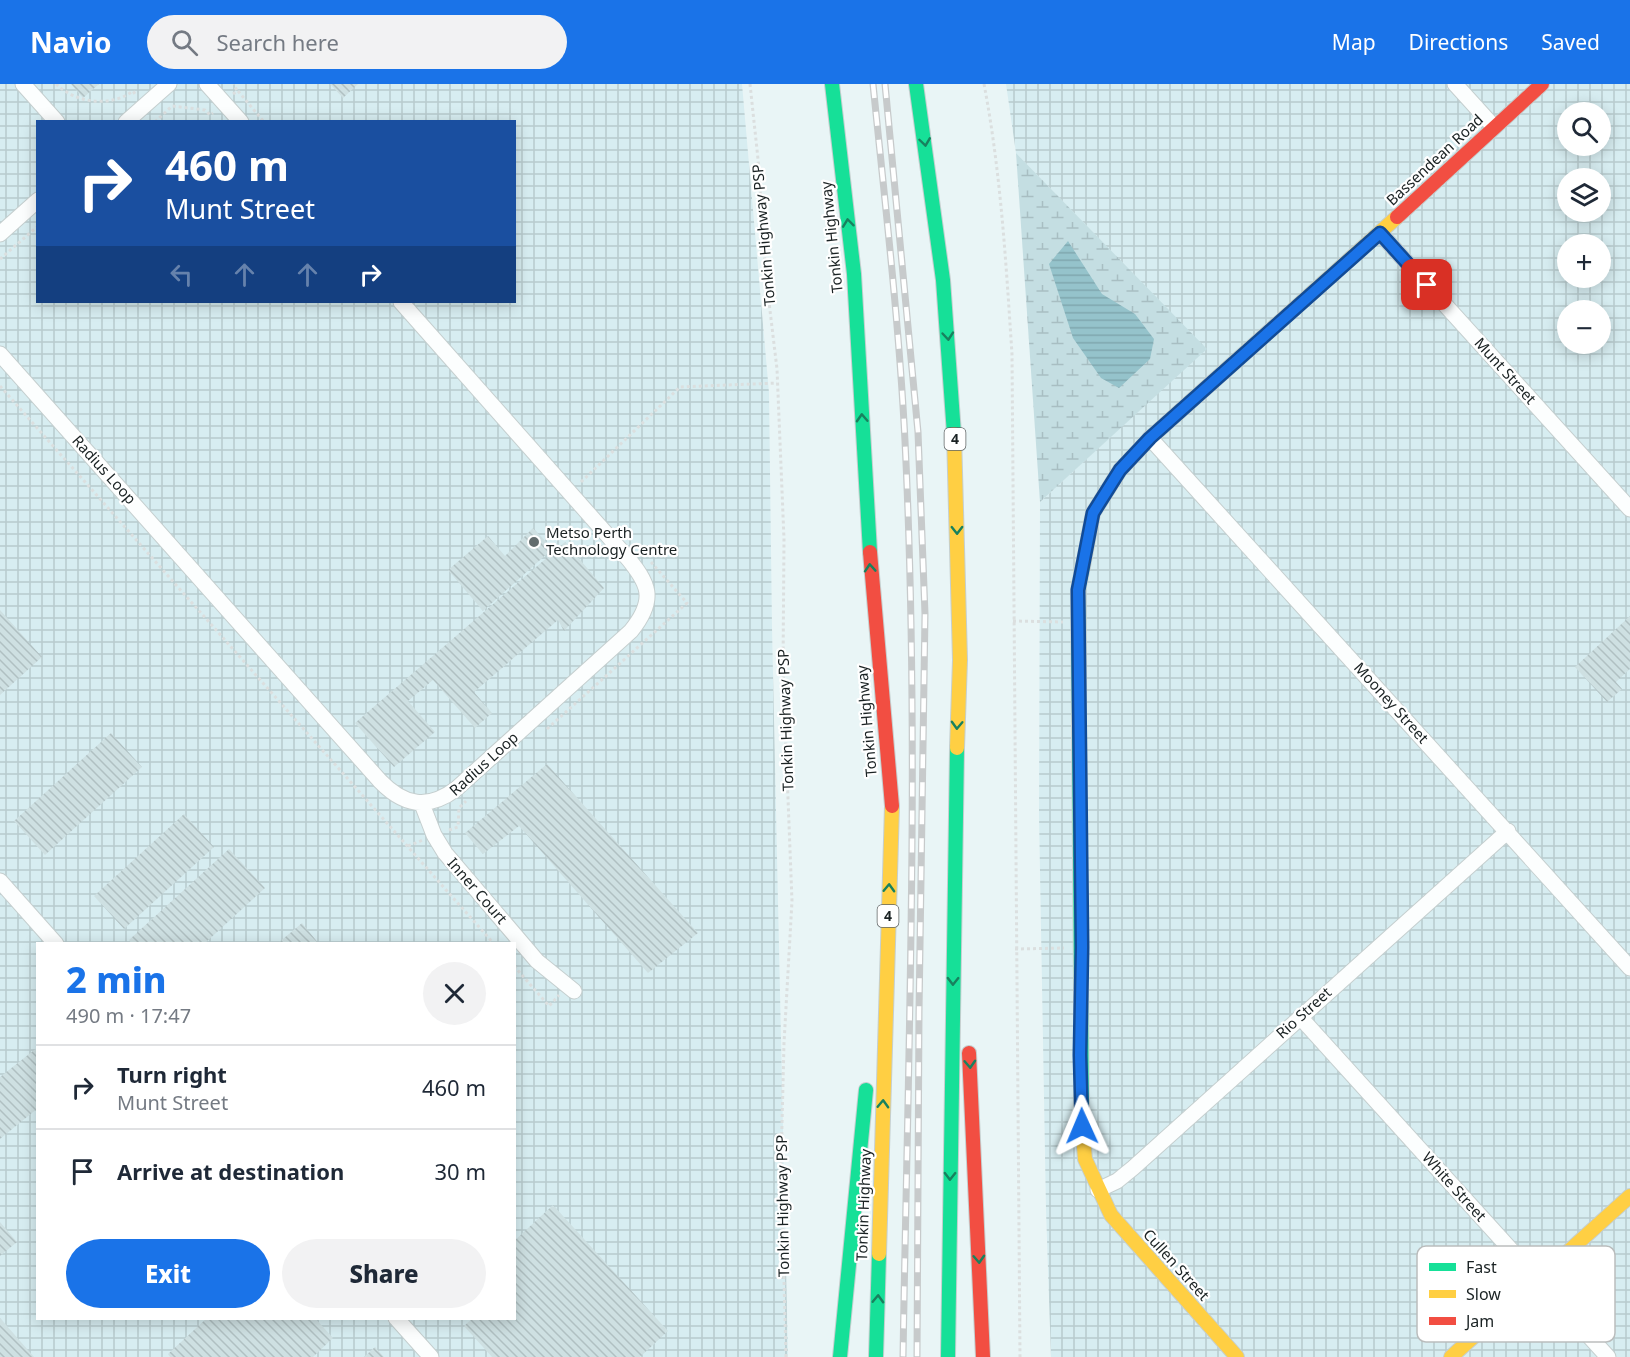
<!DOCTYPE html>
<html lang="en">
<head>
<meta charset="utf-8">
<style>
  body { margin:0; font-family:"Noto Sans",sans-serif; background:#f2f2f3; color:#1f2937; height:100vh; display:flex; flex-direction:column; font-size:22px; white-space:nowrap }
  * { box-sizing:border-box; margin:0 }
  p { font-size:20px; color:#747a83 }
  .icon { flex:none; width:33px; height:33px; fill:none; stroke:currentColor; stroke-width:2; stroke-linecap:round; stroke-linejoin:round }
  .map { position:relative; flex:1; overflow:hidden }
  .drawer { position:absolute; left:36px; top:858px; width:480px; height:378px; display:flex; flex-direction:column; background:#fff; border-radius:0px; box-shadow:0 3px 15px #0003 }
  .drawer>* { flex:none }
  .banner { position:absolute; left:36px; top:36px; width:480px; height:183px; border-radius:0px; box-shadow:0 3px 15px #0003; background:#1a4fa0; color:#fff; overflow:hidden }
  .controls { position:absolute; left:1557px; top:18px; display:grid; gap:12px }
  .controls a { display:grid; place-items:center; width:54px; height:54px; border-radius:50%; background:#fff; box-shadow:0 3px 15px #0003; font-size:30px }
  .pin { position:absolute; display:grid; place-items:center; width:51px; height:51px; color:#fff; margin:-26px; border-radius:12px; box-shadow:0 3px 9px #0006 }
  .me { position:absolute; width:66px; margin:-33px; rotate:359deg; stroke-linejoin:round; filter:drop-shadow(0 0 4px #0008) }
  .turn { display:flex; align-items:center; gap:21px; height:126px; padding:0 30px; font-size:27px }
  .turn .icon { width:78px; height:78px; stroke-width:2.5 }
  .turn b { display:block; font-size:42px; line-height:51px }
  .lanes { display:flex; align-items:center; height:57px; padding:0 30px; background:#0003; justify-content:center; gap:30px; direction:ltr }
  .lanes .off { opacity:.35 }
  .round { display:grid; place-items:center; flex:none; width:63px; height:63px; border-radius:32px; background:#f2f2f3 }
  .overview { display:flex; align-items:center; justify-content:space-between; height:102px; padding:0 30px }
  h1 { font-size:36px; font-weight:800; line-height:45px; color:#1a73e8 }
  .cta { display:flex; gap:12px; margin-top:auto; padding:12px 30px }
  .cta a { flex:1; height:69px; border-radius:36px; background:#1a73e8; color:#fff; font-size:24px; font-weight:800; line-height:69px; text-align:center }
  .cta a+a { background:#f2f2f3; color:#1f2937 }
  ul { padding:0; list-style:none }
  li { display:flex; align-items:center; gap:18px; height:84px; padding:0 30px; border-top:2px solid #e0e1e3 }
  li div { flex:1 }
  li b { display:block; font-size:22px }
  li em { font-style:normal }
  header { display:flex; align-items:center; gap:36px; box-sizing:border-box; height:84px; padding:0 30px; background:#1a73e8; color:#fff }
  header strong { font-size:28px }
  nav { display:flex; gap:33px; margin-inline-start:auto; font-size:21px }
  .search { width:420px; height:54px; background:#f2f2f3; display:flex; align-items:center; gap:15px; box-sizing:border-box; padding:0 21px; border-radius:33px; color:#747a83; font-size:22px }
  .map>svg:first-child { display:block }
  .industrial { fill:url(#industrial-grid); fill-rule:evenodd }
  .wetland { fill:url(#wetland-marsh) }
  .water { fill:url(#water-rules) }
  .building { fill:url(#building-back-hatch) }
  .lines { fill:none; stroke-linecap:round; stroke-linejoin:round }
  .street-casing { stroke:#c5cfcf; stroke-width:17 }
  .fast-casing { stroke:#c5cfcf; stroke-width:16 }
  .slow-casing { stroke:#c5cfcf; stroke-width:16 }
  .jam-casing { stroke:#c5cfcf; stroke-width:16 }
  .path { stroke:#dbdfdf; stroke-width:3; stroke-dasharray:3 3; stroke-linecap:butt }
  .street { stroke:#fcfefe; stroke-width:15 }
  .fast { stroke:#16e098; stroke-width:14 }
  .slow { stroke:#ffcf43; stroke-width:14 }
  .jam { stroke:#f24e42; stroke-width:14 }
  .rail-casing { stroke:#c7cacb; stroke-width:7 }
  .rail { stroke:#fff; stroke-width:4.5; stroke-dasharray:14; stroke-linecap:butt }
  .oneway { stroke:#18815e }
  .route-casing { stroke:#114b97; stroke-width:15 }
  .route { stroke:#1a73e8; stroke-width:10 }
  .poi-dot { fill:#626c6d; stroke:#fff; stroke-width:2 }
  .labels { text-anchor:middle; stroke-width:4.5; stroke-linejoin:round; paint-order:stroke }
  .shield { fill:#fff; stroke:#5f6465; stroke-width:1.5 }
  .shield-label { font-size:14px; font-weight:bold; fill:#1a2223 }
  .street-label { font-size:15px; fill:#1a2223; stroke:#fff }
  .poi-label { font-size:15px; fill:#1a2223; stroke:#fff; text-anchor:start }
  .key { fill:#fff; stroke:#babdbd; stroke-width:1.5 }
  .key-label { font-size:16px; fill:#1a2223 }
</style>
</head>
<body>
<header>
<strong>Navio</strong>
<div class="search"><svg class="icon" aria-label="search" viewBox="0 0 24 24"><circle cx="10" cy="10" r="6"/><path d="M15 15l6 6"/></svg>Search here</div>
<nav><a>Map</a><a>Directions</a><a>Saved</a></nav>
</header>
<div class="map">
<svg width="1630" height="1273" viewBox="0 0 1630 1273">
  <defs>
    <pattern id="industrial-grid" width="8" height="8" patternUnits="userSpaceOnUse" patternTransform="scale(1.5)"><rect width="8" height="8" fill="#d7edf1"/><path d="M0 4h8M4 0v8" fill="none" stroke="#b8cbce"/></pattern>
    <pattern id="wetland-marsh" width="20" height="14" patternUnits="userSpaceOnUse" patternTransform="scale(1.5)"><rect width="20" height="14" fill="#c4dee2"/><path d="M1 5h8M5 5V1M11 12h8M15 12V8" fill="none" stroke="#a8bec2"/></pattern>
    <pattern id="water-rules" width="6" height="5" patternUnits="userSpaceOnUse" patternTransform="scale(1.5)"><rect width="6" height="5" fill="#95c3cb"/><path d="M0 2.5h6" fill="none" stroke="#80a7ae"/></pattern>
    <pattern id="building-back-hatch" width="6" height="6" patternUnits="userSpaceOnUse" patternTransform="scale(1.5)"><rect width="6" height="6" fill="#cee0e2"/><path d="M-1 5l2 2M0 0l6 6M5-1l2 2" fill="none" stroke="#b0c0c2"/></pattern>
  </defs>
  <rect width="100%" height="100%" fill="#e9f5f6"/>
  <path class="industrial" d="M0 0H742L769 309 772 544 788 1273H0ZM38 38H514V218H38ZM38 860H514V1234H38Z
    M1006 0H1630V1273H1051L1046 1126 1039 731 1040 418 1206 265 1016 69ZM1568 28H1600V62H1568ZM1568 94H1600V128H1568ZM1568 160H1600V194H1568ZM1568 226H1600V260H1568Z"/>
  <path class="wetland" d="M1016 69 1207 265 1040 418Z"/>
  <path class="water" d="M1068 157 1102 210 1135 230 1154 255 1150 275 1119 304 1101 294 1073 254 1049 180Z"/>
  <path class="building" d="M71 0H99L83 14Z
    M330 0H358L343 14Z
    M533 444 549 461 546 464 549 468 483 527 448 486 488 452 505 472Z
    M565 458 604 504 564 547 558 536 474 608 492 629 475 644 433 596 408 617 435 648 394 683 355 639Z
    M0 526 42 573 0 611Z
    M1630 532V585L1616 598 1622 605 1607 618 1575 583Z
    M111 649 142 683 45 771 14 737Z
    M547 680 698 849 648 889 519 742 483 770 465 749Z
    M184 730 214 763 124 845 94 812Z
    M229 765 265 804 204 860H132L129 856Z
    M302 839 319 860H277Z
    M38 963V1024L0 1055V993Z
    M553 1121 668 1247 640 1273H492L464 1242 473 1234H514V1157Z
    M0 1138 17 1158 0 1172Z
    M0 1234 34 1273H0Z
    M207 1234H315L333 1254 313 1273H170L168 1270Z
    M375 1263 384 1273H364Z"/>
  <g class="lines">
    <g class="street-casing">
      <path id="street" d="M23 0 57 38
        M207 0 241 38
        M1455 0 1494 43
        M126 38 169 0
        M1380 149 1630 425
        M0 150 38 116
        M0 270 380 697C404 722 428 726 456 705L631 547C657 515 649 499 625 471L401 218
        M1150 354 1630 884
        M422 720 434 751 445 769 537 877 574 907
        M0 797 56 860
        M1300 933 1608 1273
        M1098 1106 1117 1097 1133 1084 1508 747
        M396 1234 431 1273"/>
    </g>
    <g class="fast-casing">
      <path id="fast" d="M832 0 854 190 870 468
        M916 0 943 196 954 350
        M1082 1039 1078 506 1083 482
        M840 1273 866 1006
        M876 1273 879 1170
        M948 1273 957 664"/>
    </g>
    <g class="slow-casing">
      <path id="slow" d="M954 350 960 576 957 664
        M1083 482 1093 429 1120 386 1150 354 1397 133
        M1082 1039 1085 1075 1111 1131 1237 1273
        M879 1170 892 722
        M1451 1273 1630 1112"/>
    </g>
    <g class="jam-casing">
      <path id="jam" d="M1397 133 1542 0
        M870 468 892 722
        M969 969 983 1273"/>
    </g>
    <path class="path" d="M56 0C76 19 110 24 133 7L135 10
      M750 0 758 75 766 193 777 285 784 455 783 586 792 817 784 959 781 1081 786 1273
      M984 0C1001 89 1006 180 1012 270L1020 1273
      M238 7 264 38
      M233 10 237 7 234 0
      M155 38 172 22 205 26 210 31 213 29
      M0 175 38 142
      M0 302 494 860
      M581 398 680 303 777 299
      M1013 537 1063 538
      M547 645 687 519 651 478
      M449 746 458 743 459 724 466 717
      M408 762 423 756
      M1015 865 1064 864
      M514 882 549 922 559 911"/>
    <use href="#street" class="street"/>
    <use href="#fast" class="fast"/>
    <use href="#slow" class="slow"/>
    <use href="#jam" class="jam"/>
    <g class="rail-casing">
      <path id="rail" d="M873 0C885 119 899 238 905 357 920 662 908 968 903 1273
        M885 0 918 348 925 530 919 928 917 1273"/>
    </g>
    <use href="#rail" class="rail"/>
  </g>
  <defs><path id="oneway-chevron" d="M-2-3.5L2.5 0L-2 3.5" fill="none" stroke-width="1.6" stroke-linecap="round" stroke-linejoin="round" transform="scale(1.5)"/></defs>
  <g class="oneway">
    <use href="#oneway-chevron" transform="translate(925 58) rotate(82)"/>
    <use href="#oneway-chevron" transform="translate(848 139) rotate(-97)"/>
    <use href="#oneway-chevron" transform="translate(948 252) rotate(85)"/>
    <use href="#oneway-chevron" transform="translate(862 334) rotate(-93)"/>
    <use href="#oneway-chevron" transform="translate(957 446) rotate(89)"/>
    <use href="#oneway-chevron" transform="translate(870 484) rotate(-94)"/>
    <use href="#oneway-chevron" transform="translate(957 641) rotate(92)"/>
    <use href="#oneway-chevron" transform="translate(889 804) rotate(-88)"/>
    <use href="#oneway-chevron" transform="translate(953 897) rotate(91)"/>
    <use href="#oneway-chevron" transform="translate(970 980) rotate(87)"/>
    <use href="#oneway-chevron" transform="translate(883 1020) rotate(-88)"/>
    <use href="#oneway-chevron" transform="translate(950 1092) rotate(91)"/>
    <use href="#oneway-chevron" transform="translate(979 1175) rotate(87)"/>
    <use href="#oneway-chevron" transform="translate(878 1215) rotate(-88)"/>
  </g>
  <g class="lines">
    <g class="route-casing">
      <path id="route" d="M1082 1042 1080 971 1082 863 1078 506 1093 429 1120 386 1150 354 1380 149 1427 201"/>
    </g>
    <use href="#route" class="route"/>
  </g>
  <circle class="poi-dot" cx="534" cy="458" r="6"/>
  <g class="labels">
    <g class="shield">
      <rect x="944.5" y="344" width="21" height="22" rx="4.5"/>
      <rect x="877.5" y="821" width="21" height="22" rx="4.5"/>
    </g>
    <g class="shield-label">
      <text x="955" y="360">4</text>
      <text x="888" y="837">4</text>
    </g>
    <g class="street-label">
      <text transform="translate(1435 76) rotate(-43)" y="5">Bassendean Road</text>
      <text transform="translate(764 151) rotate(-95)" y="5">Tonkin Highway PSP</text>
      <text transform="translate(832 153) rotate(-96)" y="5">Tonkin Highway</text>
      <text transform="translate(1505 287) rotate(48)" y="5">Munt Street</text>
      <text transform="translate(104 386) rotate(48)" y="5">Radius Loop</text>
      <text transform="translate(1391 619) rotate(48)" y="5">Mooney Street</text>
      <text transform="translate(786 636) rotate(-92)" y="5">Tonkin Highway PSP</text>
      <text transform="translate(867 637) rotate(-95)" y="5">Tonkin Highway</text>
      <text transform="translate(484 680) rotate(-42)" y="5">Radius Loop</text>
      <text transform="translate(477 807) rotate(49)" y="5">Inner Court</text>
      <text transform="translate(1304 929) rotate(-42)" y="5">Rio Street</text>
      <text transform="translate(1454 1103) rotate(48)" y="5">White Street</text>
      <text transform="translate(864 1121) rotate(-88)" y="5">Tonkin Highway</text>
      <text transform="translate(783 1122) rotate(-91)" y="5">Tonkin Highway PSP</text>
      <text transform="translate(1176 1181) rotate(48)" y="5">Cullen Street</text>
    </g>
    <g class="poi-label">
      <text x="546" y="454">Metso Perth<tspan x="546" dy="17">Technology Centre</tspan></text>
    </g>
  </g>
  <rect x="1417" y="1162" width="198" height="96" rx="9" class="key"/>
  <rect x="1429" y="1179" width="27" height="8" fill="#16e098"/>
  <rect x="1429" y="1206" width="27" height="8" fill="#ffcf43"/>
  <rect x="1429" y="1233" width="27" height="8" fill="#f24e42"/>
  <g class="key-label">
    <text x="1466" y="1189">Fast</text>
    <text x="1466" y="1216">Slow</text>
    <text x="1466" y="1243">Jam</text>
  </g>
</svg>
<div class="controls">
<a><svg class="icon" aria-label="search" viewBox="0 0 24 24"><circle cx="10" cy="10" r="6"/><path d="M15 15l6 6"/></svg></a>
<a><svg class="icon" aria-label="layers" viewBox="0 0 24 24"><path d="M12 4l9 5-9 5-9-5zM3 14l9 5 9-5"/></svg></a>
<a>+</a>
<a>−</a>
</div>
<div class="pin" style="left:1427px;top:201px;background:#d93025"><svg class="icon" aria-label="arrive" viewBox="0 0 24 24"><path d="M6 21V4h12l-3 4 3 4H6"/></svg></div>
<svg class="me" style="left:1082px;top:1042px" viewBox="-20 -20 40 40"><path d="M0-17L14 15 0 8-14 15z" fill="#1a73e8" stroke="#fff" stroke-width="4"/></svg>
<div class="banner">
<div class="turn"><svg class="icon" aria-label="right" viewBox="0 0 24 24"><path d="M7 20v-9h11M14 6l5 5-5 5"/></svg><div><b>460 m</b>Munt Street</div></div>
<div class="lanes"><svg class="icon off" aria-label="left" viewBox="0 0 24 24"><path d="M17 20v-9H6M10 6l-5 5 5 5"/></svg><svg class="icon off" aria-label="ahead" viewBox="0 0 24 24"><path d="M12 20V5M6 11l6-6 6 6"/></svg><svg class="icon off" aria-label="ahead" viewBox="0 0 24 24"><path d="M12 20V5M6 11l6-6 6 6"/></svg><svg class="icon" aria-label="right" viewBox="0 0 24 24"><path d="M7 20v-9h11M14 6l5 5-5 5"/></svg></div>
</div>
<section class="drawer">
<div class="overview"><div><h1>2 min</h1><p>490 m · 17:47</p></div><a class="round"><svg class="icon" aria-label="close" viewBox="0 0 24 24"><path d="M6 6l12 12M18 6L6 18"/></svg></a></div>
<ul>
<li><svg class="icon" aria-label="right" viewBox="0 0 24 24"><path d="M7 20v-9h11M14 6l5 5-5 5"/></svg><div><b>Turn right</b><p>Munt Street</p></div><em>460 m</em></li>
<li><svg class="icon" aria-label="arrive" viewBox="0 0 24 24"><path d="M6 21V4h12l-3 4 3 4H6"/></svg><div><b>Arrive at destination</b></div><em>30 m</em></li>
</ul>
<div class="cta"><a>Exit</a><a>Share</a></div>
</section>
</div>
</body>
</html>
